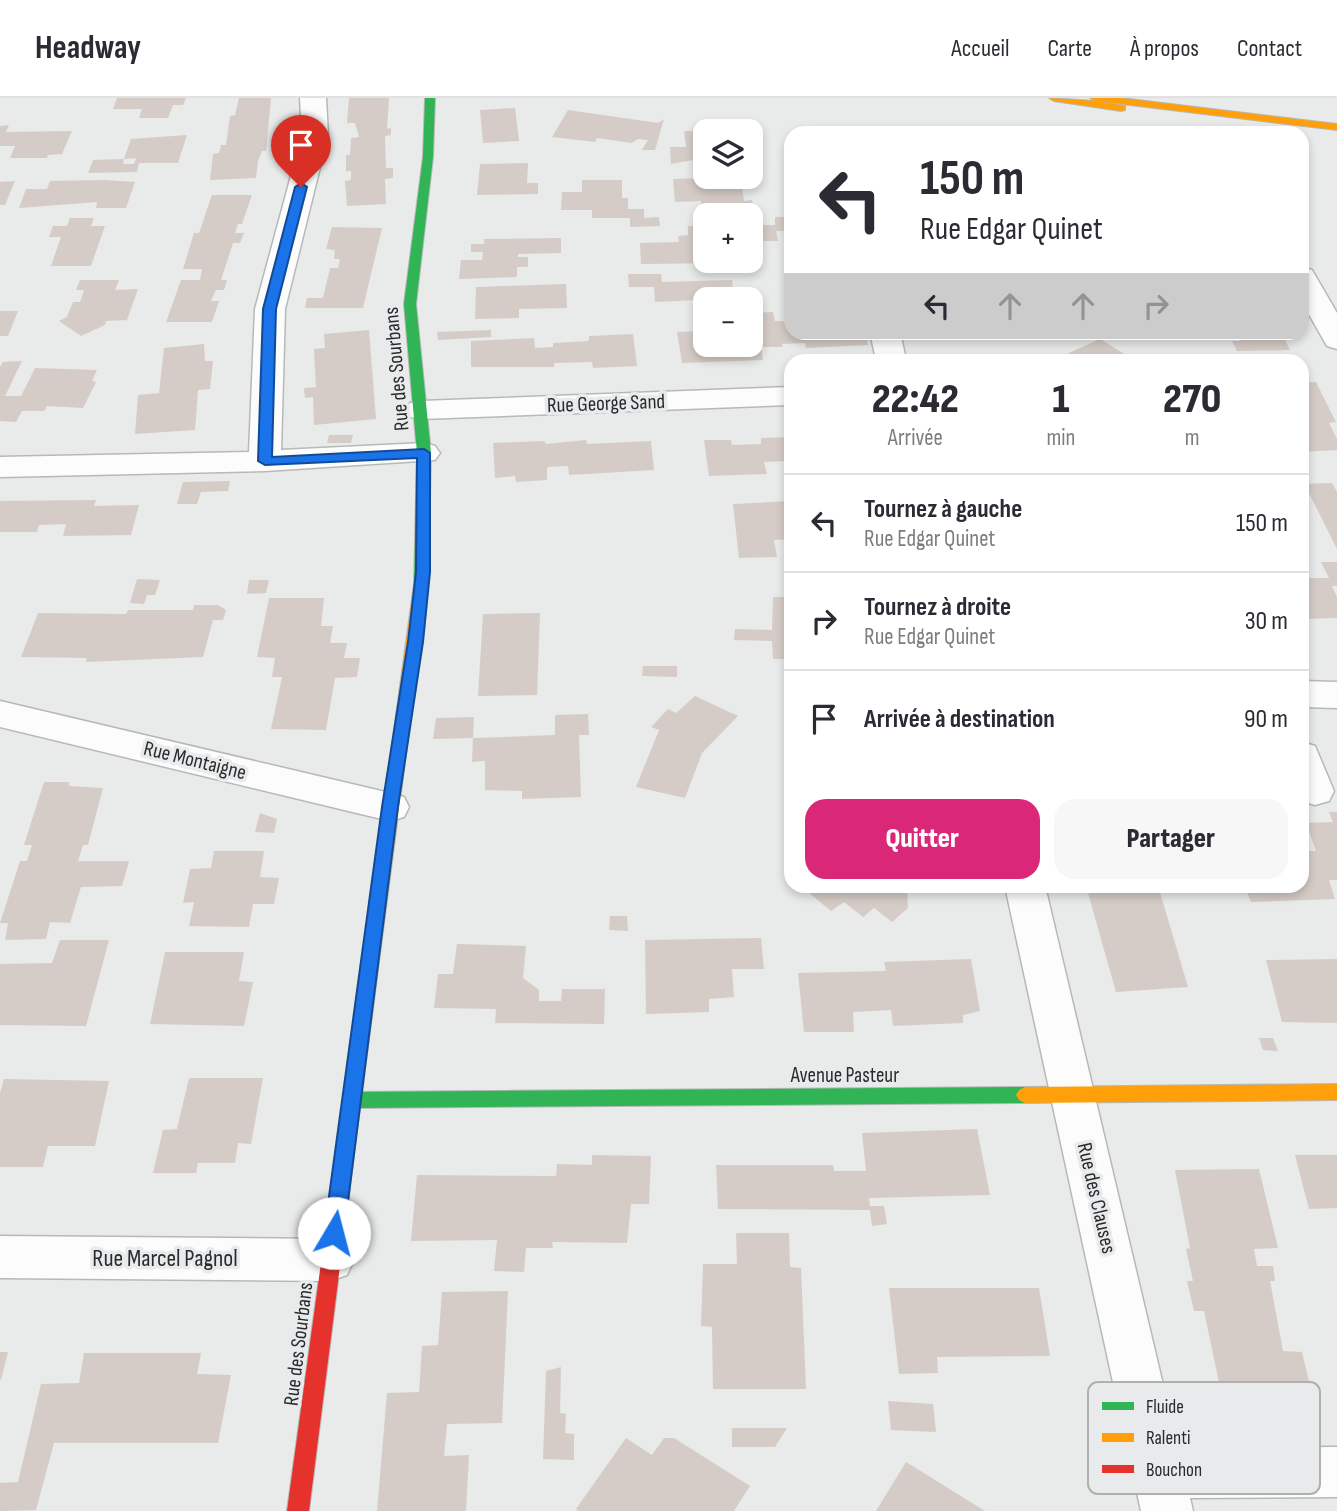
<!DOCTYPE html>
<html lang="fr">
<head>
<meta charset="utf-8">
<style>
  body { margin:0; font-family:"Sofia Sans Condensed",sans-serif; background:#f7f7f7; color:#2b2b33; height:100vh; display:flex; flex-direction:column; font-size:26px; white-space:nowrap }
  * { box-sizing:border-box; margin:0 }
  p { font-size:23px; color:#7c7c81 }
  .icon { flex:none; width:38px; height:38px; fill:none; stroke:currentColor; stroke-width:2; stroke-linecap:round; stroke-linejoin:round }
  .map { position:relative; flex:1; overflow:hidden }
  .drawer { position:absolute; left:784px; top:256px; width:525px; height:539px; display:flex; flex-direction:column; background:#fff; border-radius:21px; box-shadow:0 4px 10px #0003 }
  .drawer>* { flex:none }
  .hud { position:absolute; left:784px; top:28px; width:525px; height:214px; border-radius:21px; box-shadow:0 4px 10px #0003; background:#fff; color:#2b2b33; overflow:hidden }
  .controls { position:absolute; left:693px; top:21px; display:grid; gap:14px }
  .controls a { display:grid; place-items:center; width:70px; height:70px; border-radius:14px; background:#fff; box-shadow:0 4px 10px #0003; font-size:35px }
  .pin { position:absolute; display:grid; place-items:center; width:60px; height:60px; color:#fff; margin:-72px -30px; border-radius:50% 50% 50% 0; rotate:-45deg; box-shadow:0 0 7px #0007 }
  .pin .icon { rotate:45deg }
  .me { position:absolute; width:77px; margin:-38px; rotate:8deg; stroke-linejoin:round; filter:drop-shadow(0 0 5px #0008) }
  .turn { display:flex; align-items:center; gap:24px; height:147px; padding:0 21px; font-size:32px }
  .turn .icon { width:91px; height:91px; stroke-width:2.5 }
  .turn b { display:block; font-size:49px; line-height:60px }
  .lanes { display:flex; align-items:center; height:66px; padding:0 21px; background:#0003; justify-content:center; gap:35px; direction:ltr }
  .lanes .off { opacity:.35 }
  .eta { display:flex; justify-content:space-evenly; align-items:center; height:119px; text-align:center }
  .eta b { font-size:42px; font-weight:800; line-height:49px }
  .cta { display:flex; gap:14px; margin-top:auto; padding:14px 21px }
  .cta a { flex:1; height:80px; border-radius:21px; background:#db2777; color:#fff; font-size:28px; font-weight:800; line-height:80px; text-align:center }
  .cta a+a { background:#f7f7f7; color:#2b2b33 }
  ul { padding:0; list-style:none }
  li { display:flex; align-items:center; gap:21px; height:98px; padding:0 21px; border-top:2px solid #e1e1e2 }
  li div { flex:1 }
  li b { display:block; font-size:26px }
  li em { font-style:normal }
  header { display:flex; align-items:center; gap:42px; box-sizing:border-box; height:98px; padding:0 35px; background:#fff; border-bottom:2px solid #e1e1e2 }
  header strong { font-size:33px }
  nav { display:flex; gap:38px; margin-inline-start:auto; font-size:24px }
  .map>svg:first-child { display:block }
  .building { fill:#d6ccc7 }
  .lines { fill:none; stroke-linecap:round; stroke-linejoin:round }
  .street-casing { stroke:#b7b8b8; stroke-width:3 }
  .fast-casing { stroke:#b7b8b8; stroke-width:2 }
  .slow-casing { stroke:#b7b8b8; stroke-width:2 }
  .jam-casing { stroke:#b7b8b8; stroke-width:2 }
  .street { fill:#fcfcfc; fill-rule:evenodd }
  .fast { fill:#30b455; fill-rule:evenodd }
  .slow { fill:#ff9f0a; fill-rule:evenodd }
  .jam { fill:#e5322d; fill-rule:evenodd }
  .route { fill:#1a73e8; stroke:#114b97; stroke-width:2 }
  .labels { text-anchor:middle; stroke-width:7; stroke-linejoin:round; paint-order:stroke }
  .street-label { font-size:21px; fill:#292a2b; stroke:#e8eaeb }
  .near-street-label { font-size:24px; fill:#292a2b; stroke:#e8eaeb }
  .key { fill:#e8eaeb; stroke:#afb0b1; stroke-width:2 }
  .key-label { font-size:19px; fill:#292a2b }
</style>
</head>
<body>
<header>
<strong>Headway</strong>
<nav><a>Accueil</a><a>Carte</a><a>À propos</a><a>Contact</a></nav>
</header>
<div class="map">
<svg width="1337" height="1413" viewBox="0 0 1337 1413">
  <rect width="100%" height="100%" fill="#e9eaea"/>
  <path class="building" d="M117 0H186L183 7H173L168 20H139L142 11H113Z
    M239 0H271L266 53H262L258 63 256 80 210 82 213 56 219 55 221 47H226L230 18 235 17Z
    M349 0H389L387 31 391 30V37L385 38 386 70H393V80L385 81 386 106 347 108 345 83 351 82V73H346V57H350L351 40 359 39 355 25H347Z
    M515 10 519 43 483 45 480 12Z
    M568 12 658 25 664 21 655 52H642L648 42 638 41 632 45 597 40 595 44 552 39Z
    M9 27 6 34 72 33 62 56 48 57 47 60H10L15 48H0V28Z
    M684 33H705V60L671 66 670 49H686Z
    M187 37 178 65H139L137 74 88 75 93 62 124 61 123 66H134L136 60 124 61 131 41Z
    M528 65 527 85H538V96L477 97 480 66Z
    M746 79 755 80 756 89H742L744 103 752 102 754 119 703 117 701 103 675 104 673 81Z
    M105 82 135 84 126 110H96L97 104 19 110 26 91H47L50 83Z
    M582 82H622V100H628V111H644V120L659 119 660 128 630 129V120H592V112H561L562 94H582Z
    M15 83 5 107H0V84Z
    M212 97H252L242 126H238L235 135H244L240 145H233L221 182H227L224 192H216L211 203H219L212 224H166L181 182H200L202 171H183L194 135H199Z
    M775 119H790L791 133H776L778 143H759L757 127H775Z
    M70 120H94L91 128H105L91 168H51L61 139H49L53 128H67Z
    M688 128H705V163H726V165L641 166 640 145 679 144 678 138 688 137Z
    M332 129 382 130 363 210H305L307 200H323L330 170H338L340 161H334L335 152 326 151Z
    M561 140V155L518 156V159H528V169H517V179L459 181 461 162H482L483 154H471V146H484V141Z
    M628 176H661L662 184 732 182 734 201H705V208H699V202L655 204 654 189H629Z
    M80 182H119L115 192 138 191 127 222 106 223 105 227 81 238 59 223 67 219 73 204H80L84 192H76Z
    M566 186 567 210 519 211V220L475 221 476 189Z
    M0 213H18L8 238H0Z
    M773 214 775 223H791V234H865L868 247 806 250 805 245 782 246 783 249H761L763 262 682 265 677 234 705 233V247H751V235L758 234 754 215Z
    M369 232 376 321 314 327 313 299 305 300 304 290 316 289 314 251 325 250 324 236Z
    M491 232V239L438 242 437 234Z
    M1237 234H1281L1290 252 1237 253 1232 243H1241Z
    M633 236 637 268 593 270 592 264 554 265V269H471V243L534 240 535 250 553 249V245L589 243V238Z
    M1100 241 1134 262H1058L1071 254Z
    M204 246 205 263H213L210 291 198 292 195 332 135 336 138 297 159 295 164 250Z
    M22 263 5 298H21L35 270 97 272 92 283 96 284 83 310 47 308 44 313H22L16 324 0 323V269L3 264Z
    M1302 277 1306 284H1316L1336 324 1329 325 1337 341V352L1302 354Z
    M329 337H353L351 345H327Z
    M791 339V374L787 375 785 363 764 364 767 376 709 378 704 342H731L732 347 761 346V340Z
    M586 342 587 346 651 343 654 372 569 377 568 368 547 369V382L516 384 515 378 495 380 493 345 544 343 546 346Z
    M230 383 228 393 201 394 197 406H177L183 384Z
    M1332 385 1337 394V451L1310 397H1302V386Z
    M96 402 94 408 139 407 131 437 63 438 66 426 39 427 37 434H0V403Z
    M791 403V441L774 442 777 459 739 460 733 406Z
    M1321 464H1337V488H1332L1337 499V520L1307 521 1308 524 1302 525V480H1329Z
    M137 481 160 482 155 497H147L144 506 130 505Z
    M249 482H269L266 495 247 496Z
    M773 499H791V561H773L772 543 734 542 735 531 772 532Z
    M269 500H324L321 528H333L330 545H347L344 560H360L357 579 335 580 326 632 271 631 282 579H272L275 560 257 559Z
    M194 507H218L226 512 223 522H213L203 559 86 564 87 560 21 559 38 515 126 516 128 512H193Z
    M540 515 537 597 478 598 483 516Z
    M643 568H677V579L642 578Z
    M695 598 738 618 702 655 685 700 636 689 659 632 651 629 668 611 676 615Z
    M588 616 589 637H579L581 699 522 701V693L485 692V663L472 664 473 640 555 637V617Z
    M474 619 473 640 433 641 436 620Z
    M44 684H69V688L103 690 88 747H83L78 763H129L122 788 81 789 70 825 50 824 46 841 5 842 8 825H0L20 763H27L32 747H24Z
    M1329 714H1337V782H1329L1335 801 1251 804 1245 788H1302V753H1316L1306 725 1333 724Z
    M260 715 277 721 274 735 255 734Z
    M214 753H264L260 779 279 780 274 806H253L249 829 189 828 194 804 183 805 190 771 211 770Z
    M801 788H907L908 810 892 824 874 810 863 819 844 804 831 813Z
    M1159 791 1188 889 1116 894 1088 795Z
    M610 818H627L628 833 609 832Z
    M761 840 764 871H732L734 899 709 901V914L646 916 645 842Z
    M60 842H109L86 928 0 927V866L52 865Z
    M457 846 526 848 523 880 539 892V903H561L562 891H605L604 926 495 925 496 911 434 910 438 876H453Z
    M165 854H244L239 883 253 884 244 928 150 926Z
    M971 861 980 913 963 917V925L893 928 891 912 853 914 854 934H804L798 875 886 873 884 864Z
    M1337 861V925L1282 924 1266 862Z
    M1259 940H1273L1278 953 1263 952Z
    M189 980H263L251 1046 238 1045 235 1065H198L196 1075H153L163 1032 177 1031Z
    M4 981 109 983 95 1048H48L43 1069H0V995Z
    M977 1031 990 1097 869 1100 870 1108H884L887 1126 872 1128 870 1112 718 1111 716 1067H833L834 1073H866L862 1035Z
    M592 1057 651 1058 649 1106H631L627 1145 552 1144 553 1150H526L524 1174 494 1173 497 1142 411 1143 417 1077 556 1078 557 1066 592 1067Z
    M1295 1057H1337V1110L1309 1111Z
    M1259 1071 1278 1150 1254 1151 1257 1168H1273L1275 1183H1270L1283 1253 1302 1254 1314 1304H1223L1204 1213H1194L1187 1183H1193L1186 1151 1190 1150 1175 1072Z
    M736 1135H789L790 1169 801 1170 806 1291H713L712 1229 701 1228 703 1166H737Z
    M889 1190H1039L1050 1258 937 1259 938 1275 899 1276Z
    M508 1193 502 1325 447 1326 444 1358 469 1357 466 1413H377L387 1295 419 1294 422 1248 438 1247 442 1194Z
    M0 1254H8L1 1282H0Z
    M84 1255H201L197 1276 231 1277 218 1345H54L36 1412 0 1413V1385L18 1384 41 1286 79 1285Z
    M561 1269 560 1315 566 1316 565 1335 574 1336V1362L543 1361 546 1273Z
    M888 1303 933 1306 936 1334 891 1332Z
    M732 1330H787L775 1349H732Z
    M626 1340 652 1357 664 1340H674L750 1388 734 1413H578L576 1411Z
    M906 1364 985 1413H876Z"/>
  <g class="lines">
    <g class="street-casing">
      <path id="street" d="M300 0H326L328 37 285 211 281 352 424 345 435 348 440 355 435 362 265 373 0 379V359L249 354 255 211 302 37Z
        M1302 169 1312 172 1337 215V251L1327 248 1302 204Z
        M870 234H900L906 262H876Z
        M791 289V307L421 321 410 319 406 312 410 305 421 303Z
        M1302 583 1337 584V610L1302 609Z
        M0 603 390 695 404 699 409 709 404 719 390 723 0 629Z
        M1302 644 1315 648 1334 693 1329 703 1315 707 1302 703Z
        M1005 788H1045L1178 1350 1337 1349V1399L1190 1400 1193 1413H1141Z
        M0 1138 330 1141 347 1147 354 1162 347 1177 330 1183 0 1180Z"/>
    </g>
    <g class="fast-casing">
      <path id="fast" d="M425 0H435L433 59 416 206 431 355 428 486 421 491 414 486 417 355 404 206 423 59Z
        M1025 989 1031 992 1034 997 1031 1002 1025 1005 353 1010 347 1007 344 1002 347 997 353 994Z"/>
    </g>
    <g class="slow-casing">
      <path id="slow" d="M1049 0 1095 3 1090 0H1121L1337 26V32L1097 3 1125 8V12L1121 13 1054 3Z
        M421 481 428 486 356 1041 353 1047 347 1049 341 1047 338 1041 414 486Z
        M1337 986V1002L1025 1005 1019 1002 1016 997 1019 992 1025 989Z"/>
    </g>
    <g class="jam-casing">
      <path id="jam" d="M347 1033 353 1035 356 1041 309 1413H287L338 1041 341 1035Z"/>
    </g>
    <use href="#street" class="street"/>
    <use href="#fast" class="fast"/>
    <use href="#slow" class="slow"/>
    <use href="#jam" class="jam"/>
  </g>
  <path class="route" d="M301 85 307 89 276 211 272 359 424 351 430 355V474L423 544 398 709 344 1135 341 1141 334 1143 327 1141 324 1135 382 709 408 544 416 474 417 360 265 367 258 363 263 211 295 89Z"/>
  <g class="labels">
    <g class="street-label">
      <text transform="translate(396 271) rotate(-95)" y="7">Rue des Sourbans</text>
      <text transform="translate(606 305) rotate(-2)" y="7">Rue George Sand</text>
      <text transform="translate(195 662) rotate(14)" y="7">Rue Montaigne</text>
      <text x="845" y="984">Avenue Pasteur</text>
      <text transform="translate(1097 1100) rotate(77)" y="7">Rue des Clauses</text>
      <text transform="translate(298 1246) rotate(-83)" y="7">Rue des Sourbans</text>
    </g>
    <g class="near-street-label">
      <text x="165" y="1168">Rue Marcel Pagnol</text>
    </g>
  </g>
  <rect x="1088" y="1284" width="232" height="112" rx="10" class="key"/>
  <rect x="1102" y="1304" width="32" height="8" fill="#30b455"/>
  <rect x="1102" y="1335" width="32" height="9" fill="#ff9f0a"/>
  <rect x="1102" y="1367" width="32" height="8" fill="#e5322d"/>
  <g class="key-label">
    <text x="1146" y="1315">Fluide</text>
    <text x="1146" y="1346">Ralenti</text>
    <text x="1146" y="1378">Bouchon</text>
  </g>
</svg>
<div class="controls">
<a><svg class="icon" aria-label="layers" viewBox="0 0 24 24"><path d="M12 4l9 5-9 5-9-5zM3 14l9 5 9-5"/></svg></a>
<a>+</a>
<a>−</a>
</div>
<div class="pin" style="left:301px;top:89px;background:#d93025"><svg class="icon" aria-label="arrive" viewBox="0 0 24 24"><path d="M6 21V4h12l-3 4 3 4H6"/></svg></div>
<svg class="me" style="left:334px;top:1135px" viewBox="-20 -20 40 40"><circle r="19" fill="#fff"/><path d="M0-13L10 11 0 6-10 11z" fill="#1a73e8"/></svg>
<div class="hud">
<div class="turn"><svg class="icon" aria-label="left" viewBox="0 0 24 24"><path d="M17 20v-9H6M10 6l-5 5 5 5"/></svg><div><b>150 m</b>Rue Edgar Quinet</div></div>
<div class="lanes"><svg class="icon" aria-label="left" viewBox="0 0 24 24"><path d="M17 20v-9H6M10 6l-5 5 5 5"/></svg><svg class="icon off" aria-label="ahead" viewBox="0 0 24 24"><path d="M12 20V5M6 11l6-6 6 6"/></svg><svg class="icon off" aria-label="ahead" viewBox="0 0 24 24"><path d="M12 20V5M6 11l6-6 6 6"/></svg><svg class="icon off" aria-label="right" viewBox="0 0 24 24"><path d="M7 20v-9h11M14 6l5 5-5 5"/></svg></div>
</div>
<section class="drawer">
<div class="eta">
<div><b>22:42</b><p>Arrivée</p></div>
<div><b>1</b><p>min</p></div>
<div><b>270</b><p>m</p></div>
</div>
<ul>
<li><svg class="icon" aria-label="left" viewBox="0 0 24 24"><path d="M17 20v-9H6M10 6l-5 5 5 5"/></svg><div><b>Tournez à gauche</b><p>Rue Edgar Quinet</p></div><em>150 m</em></li>
<li><svg class="icon" aria-label="right" viewBox="0 0 24 24"><path d="M7 20v-9h11M14 6l5 5-5 5"/></svg><div><b>Tournez à droite</b><p>Rue Edgar Quinet</p></div><em>30 m</em></li>
<li><svg class="icon" aria-label="arrive" viewBox="0 0 24 24"><path d="M6 21V4h12l-3 4 3 4H6"/></svg><div><b>Arrivée à destination</b></div><em>90 m</em></li>
</ul>
<div class="cta"><a>Quitter</a><a>Partager</a></div>
</section>
</div>
</body>
</html>
